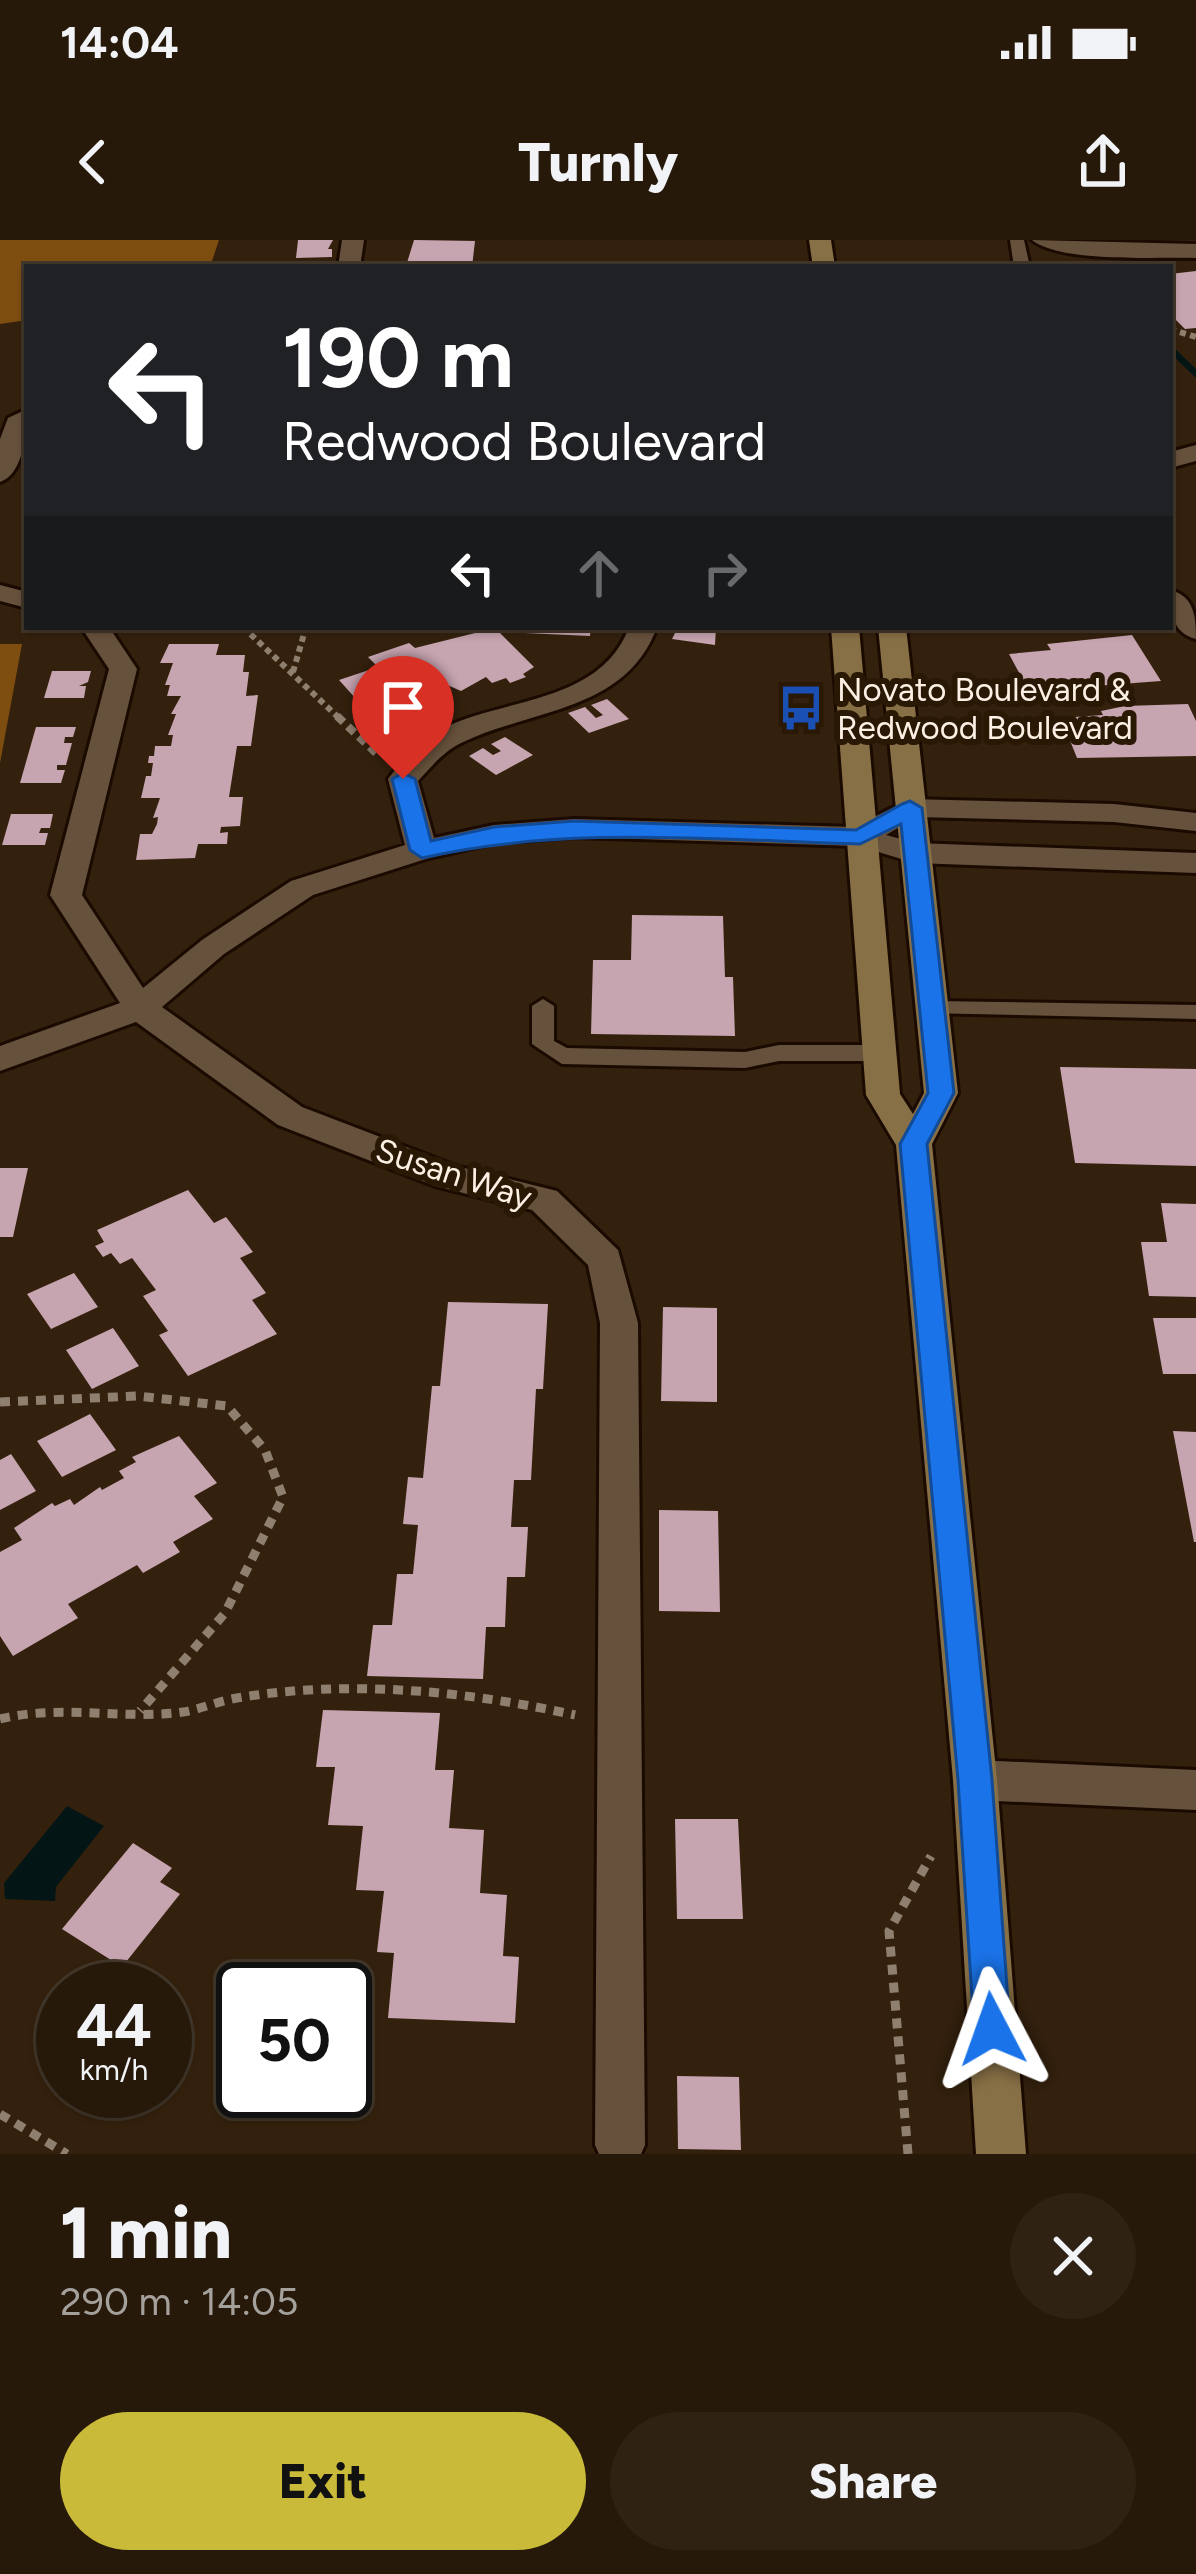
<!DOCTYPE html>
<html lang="en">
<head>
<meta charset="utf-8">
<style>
  body { margin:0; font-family:Figtree,sans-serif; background:#2f2213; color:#f1f3f6; height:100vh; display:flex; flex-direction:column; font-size:45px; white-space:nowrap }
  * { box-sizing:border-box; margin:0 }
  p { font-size:39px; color:#a4a09c }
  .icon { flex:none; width:66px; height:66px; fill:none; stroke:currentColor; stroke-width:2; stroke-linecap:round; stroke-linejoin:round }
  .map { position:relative; height:1914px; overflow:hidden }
  .details { display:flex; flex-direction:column; background:#27190a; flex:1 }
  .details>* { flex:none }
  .hud { position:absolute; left:24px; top:24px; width:1149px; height:366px; border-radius:0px; box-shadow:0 3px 9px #0004,0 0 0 3px #43382b; background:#202124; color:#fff; overflow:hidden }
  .speed { position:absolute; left:36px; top:1722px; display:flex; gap:24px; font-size:60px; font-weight:700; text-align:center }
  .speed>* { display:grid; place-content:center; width:156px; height:156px; border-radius:50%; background:#27190a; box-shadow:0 3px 9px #0004,0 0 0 3px #43382b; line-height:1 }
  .speed small { font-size:30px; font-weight:400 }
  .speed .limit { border:6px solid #111; border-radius:18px; background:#fff; color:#111 }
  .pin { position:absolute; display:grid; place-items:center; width:102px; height:102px; color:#fff; margin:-123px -51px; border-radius:50% 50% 50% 0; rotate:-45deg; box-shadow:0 0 12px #0007 }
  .pin .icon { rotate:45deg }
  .me { position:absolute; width:132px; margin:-66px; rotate:356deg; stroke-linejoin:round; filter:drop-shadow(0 0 9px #0008) }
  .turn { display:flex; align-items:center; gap:42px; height:252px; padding:0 60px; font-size:54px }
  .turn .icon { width:156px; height:156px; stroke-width:2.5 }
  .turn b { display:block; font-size:84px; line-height:102px }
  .lanes { display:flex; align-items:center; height:114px; padding:0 60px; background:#0003; justify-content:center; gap:60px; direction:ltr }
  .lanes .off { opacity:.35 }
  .round { display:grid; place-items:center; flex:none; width:126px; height:126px; border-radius:63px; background:#2f2213 }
  .head { display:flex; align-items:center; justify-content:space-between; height:204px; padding:0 60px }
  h1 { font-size:72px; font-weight:800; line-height:90px }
  .cta { display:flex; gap:24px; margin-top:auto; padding:24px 60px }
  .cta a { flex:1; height:138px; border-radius:72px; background:#c9ba3a; color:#111; font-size:48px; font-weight:800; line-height:138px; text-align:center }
  .cta a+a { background:#2f2213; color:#f1f3f6 }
  .status { display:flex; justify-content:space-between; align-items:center; height:84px; padding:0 60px; background:#27190a; direction:ltr }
  .status svg { height:33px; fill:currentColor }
  header { display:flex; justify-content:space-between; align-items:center; height:156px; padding:0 60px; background:#27190a; font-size:54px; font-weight:800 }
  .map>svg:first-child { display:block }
  .forest { fill:#7e4e11 }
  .water { fill:#041515 }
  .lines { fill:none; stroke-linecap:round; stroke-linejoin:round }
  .stream { fill:#041515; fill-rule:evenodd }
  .building { fill:#c6a4b0 }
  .lane-casing { stroke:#1b0a00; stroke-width:6 }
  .street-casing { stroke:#1b0a00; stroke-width:6 }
  .secondary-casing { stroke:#1b0a00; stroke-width:6 }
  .path-far2 { stroke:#8f7f6f; stroke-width:6; stroke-dasharray:6 4.5; stroke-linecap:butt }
  .path-far1 { stroke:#8f7f6f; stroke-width:8; stroke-dasharray:9 6; stroke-linecap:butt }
  .path { stroke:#8f7f6f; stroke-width:9; stroke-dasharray:10 8; stroke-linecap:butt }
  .lane { fill:#66513c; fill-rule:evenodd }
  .street { fill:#66513c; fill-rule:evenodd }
  .secondary { fill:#887046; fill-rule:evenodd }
  .route { fill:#1a73e8; stroke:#114b97; stroke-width:3 }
  .labels { text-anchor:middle; stroke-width:12; stroke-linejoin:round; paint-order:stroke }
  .poi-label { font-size:33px; fill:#fcefe3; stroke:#291804; text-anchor:start }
  .street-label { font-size:33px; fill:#fcefe3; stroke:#291804 }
</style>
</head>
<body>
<div class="status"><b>14:04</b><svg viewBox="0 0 49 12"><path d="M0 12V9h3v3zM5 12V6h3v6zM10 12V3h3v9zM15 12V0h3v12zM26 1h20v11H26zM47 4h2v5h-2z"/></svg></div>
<header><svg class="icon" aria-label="back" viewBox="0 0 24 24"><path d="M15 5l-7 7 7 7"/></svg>Turnly<svg class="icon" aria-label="share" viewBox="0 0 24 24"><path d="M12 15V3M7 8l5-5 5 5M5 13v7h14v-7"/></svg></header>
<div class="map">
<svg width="1196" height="1914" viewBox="0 0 1196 1914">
  <rect width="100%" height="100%" fill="#34210d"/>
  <path class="forest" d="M0 0H219L210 27H27V80L0 84Z
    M0 404H22L0 523Z"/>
  <path class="water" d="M67 1566 104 1586 56 1647 55 1661 5 1659 4 1643Z"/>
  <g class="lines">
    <path class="stream" d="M1063 22 1066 23 1069 27H1059L1060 23Z
      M1170 104 1196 129V138L1170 113Z"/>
  </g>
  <path class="building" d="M298 0H333L328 9H332V17L296 18Z
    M414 0 475 1 472 27 406 26Z
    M1196 31V88L1185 89 1170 74V34Z
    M506 387H591L590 396 505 392Z
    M678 387H716L715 405 672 399Z
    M495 388 534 427 523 434 526 437 510 443 506 438 492 443 486 437 461 451 445 444 427 455 421 449 405 455 416 467 374 479 339 440 378 427 368 417 409 403 415 408Z
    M1132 395 1161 441 1029 451 1009 414 1051 410 1047 404Z
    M169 404H219L216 415H245L243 432H249L246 456 258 455 251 506H237L229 557H243L240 586 221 587 220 593 228 592 227 604H198L195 618 136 620 140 594H152L157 584 158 577 153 578 160 558H141L146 536H151L153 523H148L149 516H154L155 506H171L173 495H168L176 474H171L181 456H167L170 445H165L173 423H160Z
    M52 431H91L88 442 79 446H86L84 458H44Z
    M607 459 629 479 589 493 568 473 585 467 596 478 603 475 591 465Z
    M1188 464 1196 481V516L1077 518 1061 478 1103 475 1101 471 1125 466Z
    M36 487H76L73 497H65L64 503H72L66 525H57V530H65L61 543H20Z
    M505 497 533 515 496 535 469 516 483 508 493 515 501 511 491 504Z
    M11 574H53L50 588H41L39 593H48L45 605H2Z
    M632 675 723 676 725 737H733L735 796 591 794 593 720H631Z
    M1060 827 1196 829V926L1075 923Z
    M0 928H28L13 997H0Z
    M188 950 214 983 226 977 253 1012 240 1018 266 1053 252 1060 277 1094 188 1136 159 1095 168 1091 143 1056 156 1050 132 1018 120 1024 111 1013 103 1017 95 1006 104 1002 97 990Z
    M1161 963 1196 964V1057L1149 1056 1141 1002H1167Z
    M74 1033 98 1067 51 1089 27 1054Z
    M448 1062 548 1064 543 1149H536L531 1240H514L511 1287H528L525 1337H507L505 1387H486L483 1439 367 1436 373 1385H392L397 1334H413L418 1285 403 1284 408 1237 423 1238 432 1146H440Z
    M663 1067 717 1068V1162L661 1161Z
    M1153 1078H1196V1134H1163Z
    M113 1088 139 1126 92 1149 66 1110Z
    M90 1174 116 1210 62 1237 37 1201Z
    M1173 1191 1196 1192V1302H1194Z
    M179 1196 217 1243 194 1256 213 1279 173 1302 180 1312 143 1333 137 1325 68 1364 78 1378 13 1416 0 1396V1312L22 1300 14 1288 52 1263 55 1266 70 1259 74 1265 100 1247 102 1250 124 1238 119 1231 136 1222 132 1217Z
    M11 1214 36 1251 0 1270V1220Z
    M659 1270 718 1271 720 1372 659 1371Z
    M323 1470 440 1473 435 1530H454L449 1588 484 1590 480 1653 507 1655 503 1716 519 1717 515 1783 388 1778 394 1713 377 1712 384 1651 356 1650 363 1586 328 1585 335 1527H316Z
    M675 1579H738L743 1679H677Z
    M133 1603 172 1628 160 1642 180 1654 122 1727 62 1689Z
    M677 1836 739 1837 741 1910 678 1909Z"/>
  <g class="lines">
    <g class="lane-casing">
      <path id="lane" d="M1010 0H1024L1030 27H1014Z
        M543 759 554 766V801L567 808 745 812 779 805H880L891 813 880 821H779L745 828 562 824 532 804V766Z
        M934 761 1196 765V779L926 773 923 768Z"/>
    </g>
    <g class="street-casing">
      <path id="street" d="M342 0H364L360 27H338Z
        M1032 0 1196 4V18C1157 17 1061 23 1032 0Z
        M27 169C27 191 24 234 0 242V199L8 178Z
        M1196 205V221L1170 228V212Z
        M0 345 27 352V368L0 361Z
        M1170 350C1195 356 1196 378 1196 399 1172 393 1170 371 1170 350Z
        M81 387H109L137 429 82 655 143 748 202 700 291 641 405 605 388 539C400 523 417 503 436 492 498 457 600 466 629 387H657C626 472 531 469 461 503 444 511 431 527 418 541L434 598 494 585 574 579 854 587 910 559 1114 564 1196 573V591L1114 582 916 577 886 595 916 603 1196 613V633L915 623 858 606 574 597 494 603 429 618 313 655 224 714 162 767 302 867 456 926 557 951 618 1010 638 1083 645 1905 641 1914H599L595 1905 600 1083 588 1025 532 970 435 946 278 885 136 782 0 831V806L120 763 50 655 109 429Z
        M975 1520 1196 1530V1570L975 1560 959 1554 953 1540 959 1526Z"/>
    </g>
    <g class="secondary-casing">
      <path id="secondary" d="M809 0H831L835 27H813Z
        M831 387H859L900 854 913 874 924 853 878 387H906L958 853 932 904 997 1540 1026 1914H976L953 1540 896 905 866 855Z"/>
    </g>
    <path class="path-far2" d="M1170 89 1196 97
      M243 387 340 479
      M293 432 306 387"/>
    <path class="path-far1" d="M337 476 376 513"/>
    <path class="path" d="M0 1162 138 1156 227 1166 265 1210 283 1257 225 1373 140 1471
      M0 1479C61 1464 122 1480 183 1472 201 1469 219 1461 237 1458 348 1439 466 1451 575 1475
      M0 1874 67 1914
      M908 1914 889 1691 931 1616"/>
    <use href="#lane" class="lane"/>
    <use href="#street" class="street"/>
    <use href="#secondary" class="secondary"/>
  </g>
  <path class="route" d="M403 533 415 539 431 601 494 587 574 581 856 590 902 564 910 561 922 568 954 853 927 904 992 1540 1010 1789 1005 1801 992 1806 979 1801 974 1789 958 1540 900 904 928 853 901 584 860 604C713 600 566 585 422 618L410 610 392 539Z"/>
  <defs>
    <g id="bus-bare" transform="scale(3.6)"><path d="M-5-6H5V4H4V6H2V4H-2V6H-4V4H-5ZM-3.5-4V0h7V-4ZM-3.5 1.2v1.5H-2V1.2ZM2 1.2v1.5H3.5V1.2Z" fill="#1a4fb4" stroke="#291804" stroke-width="2.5" paint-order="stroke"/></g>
  </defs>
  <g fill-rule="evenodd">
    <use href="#bus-bare" x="801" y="468"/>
  </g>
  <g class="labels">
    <g class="poi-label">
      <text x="837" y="461">Novato Boulevard &amp;<tspan x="837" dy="38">Redwood Boulevard</tspan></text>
    </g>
    <g class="street-label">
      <text transform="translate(454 933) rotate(18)" y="12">Susan Way</text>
    </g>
  </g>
</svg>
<div class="speed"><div>44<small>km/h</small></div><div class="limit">50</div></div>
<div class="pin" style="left:403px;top:539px;background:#d93025"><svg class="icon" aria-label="arrive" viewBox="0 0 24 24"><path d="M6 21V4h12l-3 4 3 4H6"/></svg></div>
<svg class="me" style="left:992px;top:1789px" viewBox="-20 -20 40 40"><path d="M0-17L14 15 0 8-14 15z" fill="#1a73e8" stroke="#fff" stroke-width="4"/></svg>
<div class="hud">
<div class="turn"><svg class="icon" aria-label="left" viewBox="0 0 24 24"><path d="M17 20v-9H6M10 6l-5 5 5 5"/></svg><div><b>190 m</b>Redwood Boulevard</div></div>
<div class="lanes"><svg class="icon" aria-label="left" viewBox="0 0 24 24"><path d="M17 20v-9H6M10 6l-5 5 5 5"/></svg><svg class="icon off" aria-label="ahead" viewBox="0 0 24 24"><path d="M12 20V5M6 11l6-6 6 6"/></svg><svg class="icon off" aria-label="right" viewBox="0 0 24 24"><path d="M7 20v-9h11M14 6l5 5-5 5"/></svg></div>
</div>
</div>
<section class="details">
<div class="head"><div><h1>1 min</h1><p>290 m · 14:05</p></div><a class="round"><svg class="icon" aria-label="close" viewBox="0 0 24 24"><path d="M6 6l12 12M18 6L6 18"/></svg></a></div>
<div class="cta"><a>Exit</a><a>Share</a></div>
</section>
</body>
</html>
